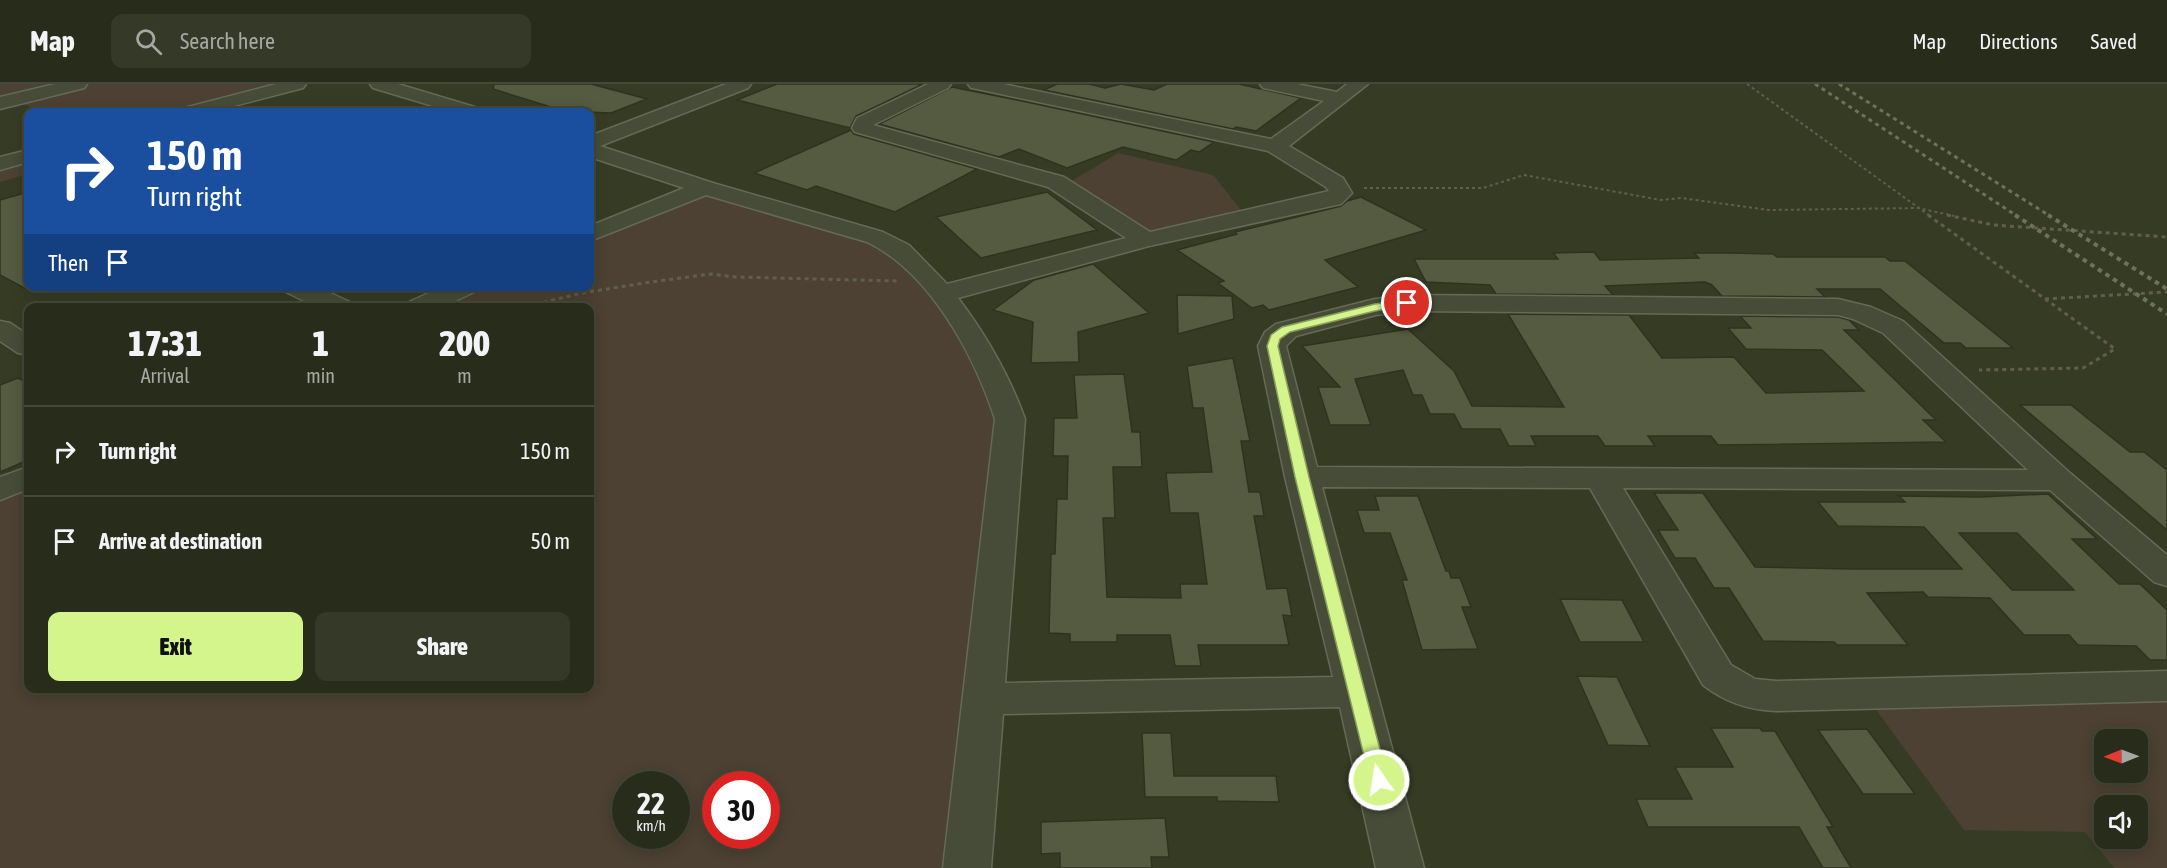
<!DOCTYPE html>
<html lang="en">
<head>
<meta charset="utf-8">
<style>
  body { margin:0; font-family:"Asap Condensed",sans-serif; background:#343928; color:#f1f3f6; height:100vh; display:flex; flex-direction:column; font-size:22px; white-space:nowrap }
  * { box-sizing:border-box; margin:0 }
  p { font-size:20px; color:#a5a8a3 }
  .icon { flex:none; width:33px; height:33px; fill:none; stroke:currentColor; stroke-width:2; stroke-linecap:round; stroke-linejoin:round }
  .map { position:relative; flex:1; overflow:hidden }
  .side { position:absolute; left:24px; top:219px; width:570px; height:390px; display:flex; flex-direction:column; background:#282d1b; border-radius:12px; box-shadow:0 3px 15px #0003,0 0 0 2px #44493a }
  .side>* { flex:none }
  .guide { position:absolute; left:24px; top:24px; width:570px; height:183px; border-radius:12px; box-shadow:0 3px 15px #0003,0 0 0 2px #44493a; background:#1a4fa0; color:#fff; overflow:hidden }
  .needle { width:39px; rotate:269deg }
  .buttons { position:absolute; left:2094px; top:645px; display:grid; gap:12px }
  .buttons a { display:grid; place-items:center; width:54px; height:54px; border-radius:12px; background:#282d1b; box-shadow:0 3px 15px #0003,0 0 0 2px #44493a; font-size:30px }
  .speed { position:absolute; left:612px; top:687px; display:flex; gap:12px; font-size:30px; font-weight:700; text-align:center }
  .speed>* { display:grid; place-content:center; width:78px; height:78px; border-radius:50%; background:#282d1b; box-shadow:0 3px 15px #0003,0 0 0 2px #44493a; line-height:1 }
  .speed small { font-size:15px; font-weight:400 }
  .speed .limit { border:9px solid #d22; background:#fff; color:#111 }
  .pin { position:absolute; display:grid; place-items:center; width:51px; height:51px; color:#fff; margin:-26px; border:3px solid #fff; border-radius:50%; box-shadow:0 2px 6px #0007 }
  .me { position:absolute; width:66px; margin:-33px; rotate:347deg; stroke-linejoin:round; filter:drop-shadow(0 0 4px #0008) }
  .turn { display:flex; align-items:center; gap:21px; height:126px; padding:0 24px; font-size:27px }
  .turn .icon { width:78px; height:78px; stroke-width:2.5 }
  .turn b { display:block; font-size:42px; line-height:51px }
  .then { display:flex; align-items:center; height:57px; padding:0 24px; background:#0003; gap:12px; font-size:22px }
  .eta { display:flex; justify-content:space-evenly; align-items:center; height:102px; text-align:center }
  .eta b { font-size:36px; font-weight:800; line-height:42px }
  .button { display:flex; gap:12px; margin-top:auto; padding:12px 24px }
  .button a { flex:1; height:69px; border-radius:12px; background:#d4f58c; color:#111; font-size:24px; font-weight:800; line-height:69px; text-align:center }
  .button a+a { background:#343928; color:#f1f3f6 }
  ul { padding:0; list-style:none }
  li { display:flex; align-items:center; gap:18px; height:90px; padding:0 24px; border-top:2px solid #44493a }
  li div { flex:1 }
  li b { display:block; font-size:22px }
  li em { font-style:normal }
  header { display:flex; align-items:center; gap:36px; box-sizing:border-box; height:84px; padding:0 30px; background:#282d1b; border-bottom:2px solid #44493a }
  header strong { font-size:28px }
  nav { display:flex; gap:33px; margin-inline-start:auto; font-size:21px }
  .search { width:420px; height:54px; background:#343928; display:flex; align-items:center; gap:15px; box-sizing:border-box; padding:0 21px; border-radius:12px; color:#a5a8a3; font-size:22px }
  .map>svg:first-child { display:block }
  .green { fill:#4c4132; fill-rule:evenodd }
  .building { fill:#545b40; stroke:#2e331f; stroke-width:1.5; fill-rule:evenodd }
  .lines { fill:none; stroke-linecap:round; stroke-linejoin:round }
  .minor-casing { stroke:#646a56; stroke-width:3 }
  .path-far1 { stroke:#625e4d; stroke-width:2; stroke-dasharray:3 3; stroke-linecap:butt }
  .path { stroke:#625e4d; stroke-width:3; stroke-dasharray:4 4; stroke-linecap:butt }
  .minor { fill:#474c38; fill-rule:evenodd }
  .rail-far1 { stroke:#6c735a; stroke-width:3; stroke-dasharray:4 4; stroke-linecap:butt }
  .rail { stroke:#6c735a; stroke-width:4; stroke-dasharray:4.5 4.5; stroke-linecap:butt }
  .route { fill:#d4f58c; stroke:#8a9f5b; stroke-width:1.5 }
</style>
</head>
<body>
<header>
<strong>Map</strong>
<div class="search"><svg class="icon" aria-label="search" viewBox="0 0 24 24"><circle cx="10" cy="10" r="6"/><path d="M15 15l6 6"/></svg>Search here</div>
<nav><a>Map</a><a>Directions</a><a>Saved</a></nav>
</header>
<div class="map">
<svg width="2167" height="784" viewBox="0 0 2167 784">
  <rect width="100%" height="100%" fill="#363c24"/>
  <path class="green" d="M0 0H70L0 17Z
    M83 0H287L181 28H43L14 17Z
    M1118 69 1213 91 1242 127 1150 147 1072 97Z
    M28 75V90L0 98V82Z
    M704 106 872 155 936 212 1005 335 955 784H0V411L28 399V604H590V224L432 223 481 203 590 202V155ZM626 700H676V752H626ZM716 700H766V752H716Z
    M2167 616V784H2114L2085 748 1964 746 1874 623ZM2104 656H2138V688H2104ZM2104 722H2138V754H2104Z"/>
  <path class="building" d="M494 0H591L647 15 611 29 585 28 564 23 554 24 493 5Z
    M777 0H923L856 32 850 44 737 16Z
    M1057 0H1089L1105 4 1121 0 1154 6 1167 0H1239L1301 14 1256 47 1236 43 1233 45 1044 6Z
    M952 3 1022 17 1214 58 1199 68 1191 66 1176 76 1123 63 1067 84 1019 65 999 73 879 40Z
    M851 46 854 50 977 85 895 128 816 102 807 106 754 89Z
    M28 108V206L0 191V116Z
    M1047 108 1097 146 981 174 936 133Z
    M1361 113 1426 146 1325 176 1358 203 1269 226 1263 221 1252 224 1218 199 1224 197 1177 166 1237 150 1235 148 1341 122 1347 117Z
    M1594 168 1600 176 1699 174 1694 169H1730L1773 170 1777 173H1885L1890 177H1905L2013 264H1966L1960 259H1944L1880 205H1817L1825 213 1722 212 1712 201 1705 198 1605 202 1613 211 1496 210 1490 201 1426 198 1414 175H1558L1553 169Z
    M1093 180 1149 229 1078 248 1079 278 1031 279 1033 238 993 226 1034 196Z
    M1177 211 1232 212 1234 235 1178 250Z
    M1508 230 1629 231 1662 274 1734 273 1766 309 1864 307 1822 266 1746 265 1728 244H1751L1740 232 1838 233 1849 236 1859 246H1844L1936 336H1923L1946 358 1718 361 1711 352H1648L1655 362H1605L1598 352H1531L1536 362H1509L1500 345H1462L1454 330H1430L1422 311H1413L1403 286 1355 295 1371 341H1330L1318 303H1340L1302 262 1408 245 1454 287 1472 322 1564 323Z
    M1233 274 1250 357H1241L1249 408H1260L1264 432H1254L1267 505 1287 504 1292 532 1283 531 1289 561H1198L1201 582H1175L1170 551H1117V558H1070V550L1049 549 1051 470H1055L1057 415H1067L1068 372H1053L1054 334H1077L1074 291 1124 290 1132 348H1140L1142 383H1113L1115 434H1103L1107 513 1181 514 1180 500H1207L1198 429H1170L1166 389 1212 388 1203 324H1193L1187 282Z
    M18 294 28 299V376L0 388V301Z
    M2020 321H2071L2130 368H2144L2167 386V446Z
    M1654 409H1703L1755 483 1852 485H1962L1924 443 1838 442 1818 418H1905L1899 412 1980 413 2048 410 2097 455H2072L2119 500H2140L2167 526V576H2150L2136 562 2078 561 2069 551H2024L1990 514 1928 513 1923 508 1867 509 1908 561H1837L1834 558 1763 557 1729 504H1714L1695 474H1675L1658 446H1678ZM1959 449H2017L2074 506H2012Z
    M1375 412H1418L1446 487H1449L1451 494H1460L1471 523H1462L1478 565 1422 566 1402 496H1407L1390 449H1364L1357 426H1379Z
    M1560 515 1622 516 1644 558H1580Z
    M1577 592 1617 593 1650 662 1608 661Z
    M1711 644H1760L1762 647H1775L1833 743H1827L1851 784H1823L1799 743H1648L1636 715H1692L1675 683H1733Z
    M1867 645 1915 710H1863L1818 646Z
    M1142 649H1171L1174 692H1276L1279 718 1217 717V713H1145Z
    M1165 734 1169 773H1151L1152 784H1060V769L1041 770V738Z"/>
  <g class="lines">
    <g class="minor-casing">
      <path id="minor" d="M55 0H87L84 4 0 25V13Z
        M276 0H306L303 4 211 28H181L184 24Z
        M370 0H398L478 24 481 28H453L373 4Z
        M726 0H751L748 4 600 62 713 99 883 148 909 161 947 200 1126 154 1048 103 855 48 852 44 857 34 928 0H951L948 4 873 41 1064 93 1150 148 1329 107 1326 103 1268 67 977 5 971 4 968 0H1003L1271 55 1324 17 1263 4 1260 0H1297L1337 8 1347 0H1368L1289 62 1343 94 1352 109 1341 120 1149 162 958 214C986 251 1009 291 1025 335L1005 599 1333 593 1285 393 1258 262 1265 248 1276 240 1375 215 1407 211 1838 215 1871 223 1903 237 2070 389 2167 471V502L2154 498 2050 406 1623 404 1731 581 1755 595 1776 597 2167 587V617L1776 627C1748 626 1725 618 1703 601L1590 404 1322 403 1424 784H1376L1340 623 1003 630 991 784H943L995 335C974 271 930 188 867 158L706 111 590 157V142L684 104 590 73V52ZM1407 227 1838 231 1853 235 1883 249 2028 386 1317 383 1286 262 1296 252 1376 231Z
        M28 66V78L0 86V73Z
        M280 202H315L350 218 354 224H318L284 207Z
        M444 202H480L476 207 441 224H405L409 218Z
        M0 237 10 239 28 251V271L18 269 0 257Z
        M28 383V405L0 416V393Z"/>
    </g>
    <path class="path-far1" d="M1747 0 1930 132
      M1364 104H1483L1524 91 1661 116 1681 114 1769 126 1918 124 1954 132"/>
    <path class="path" d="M1928 131 2115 265 2083 284 1979 286
      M1947 131 1993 141 2167 153
      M2045 215 2167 208
      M520 224 582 209 644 199 710 190 736 193 899 197"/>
    <use href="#minor" class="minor"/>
    <path class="rail-far1" d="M1815 0 2017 132
      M1839 0 2050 132"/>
    <path class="rail" d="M2015 131 2167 230
      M2048 131 2167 205"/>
  </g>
  <path class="route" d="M1407 216 1413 219 1411 221 1375 227 1290 248 1280 255 1278 262 1309 393 1388 696 1386 701 1379 703 1373 701 1370 696 1295 393 1267 262 1271 251 1282 243 1375 220Z"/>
</svg>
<div class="buttons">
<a><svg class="needle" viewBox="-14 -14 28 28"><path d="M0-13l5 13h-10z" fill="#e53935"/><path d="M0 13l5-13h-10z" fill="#a5a8a3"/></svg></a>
<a><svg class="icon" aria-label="sound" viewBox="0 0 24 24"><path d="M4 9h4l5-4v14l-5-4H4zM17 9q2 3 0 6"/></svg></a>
</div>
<div class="speed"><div>22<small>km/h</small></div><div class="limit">30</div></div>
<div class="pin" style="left:1407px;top:219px;background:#d93025"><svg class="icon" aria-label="arrive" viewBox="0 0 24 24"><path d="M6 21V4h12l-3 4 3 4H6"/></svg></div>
<svg class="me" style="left:1379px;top:696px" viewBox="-20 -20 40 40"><circle r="17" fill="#d4f58c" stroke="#fff" stroke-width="3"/><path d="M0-11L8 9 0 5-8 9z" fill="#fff"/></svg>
<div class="guide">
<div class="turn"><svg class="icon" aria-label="right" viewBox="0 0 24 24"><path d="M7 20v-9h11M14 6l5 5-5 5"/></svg><div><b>150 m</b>Turn right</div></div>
<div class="then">Then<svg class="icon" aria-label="arrive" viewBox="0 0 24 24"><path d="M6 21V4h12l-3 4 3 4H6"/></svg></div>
</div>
<section class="side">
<div class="eta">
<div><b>17:31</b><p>Arrival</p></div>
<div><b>1</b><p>min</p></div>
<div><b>200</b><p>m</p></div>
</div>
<ul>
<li><svg class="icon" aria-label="right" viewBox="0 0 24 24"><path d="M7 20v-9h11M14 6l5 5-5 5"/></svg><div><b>Turn right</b></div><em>150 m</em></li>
<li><svg class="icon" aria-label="arrive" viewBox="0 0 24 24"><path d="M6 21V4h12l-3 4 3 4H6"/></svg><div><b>Arrive at destination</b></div><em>50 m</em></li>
</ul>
<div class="button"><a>Exit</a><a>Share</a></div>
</section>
</div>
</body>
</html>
